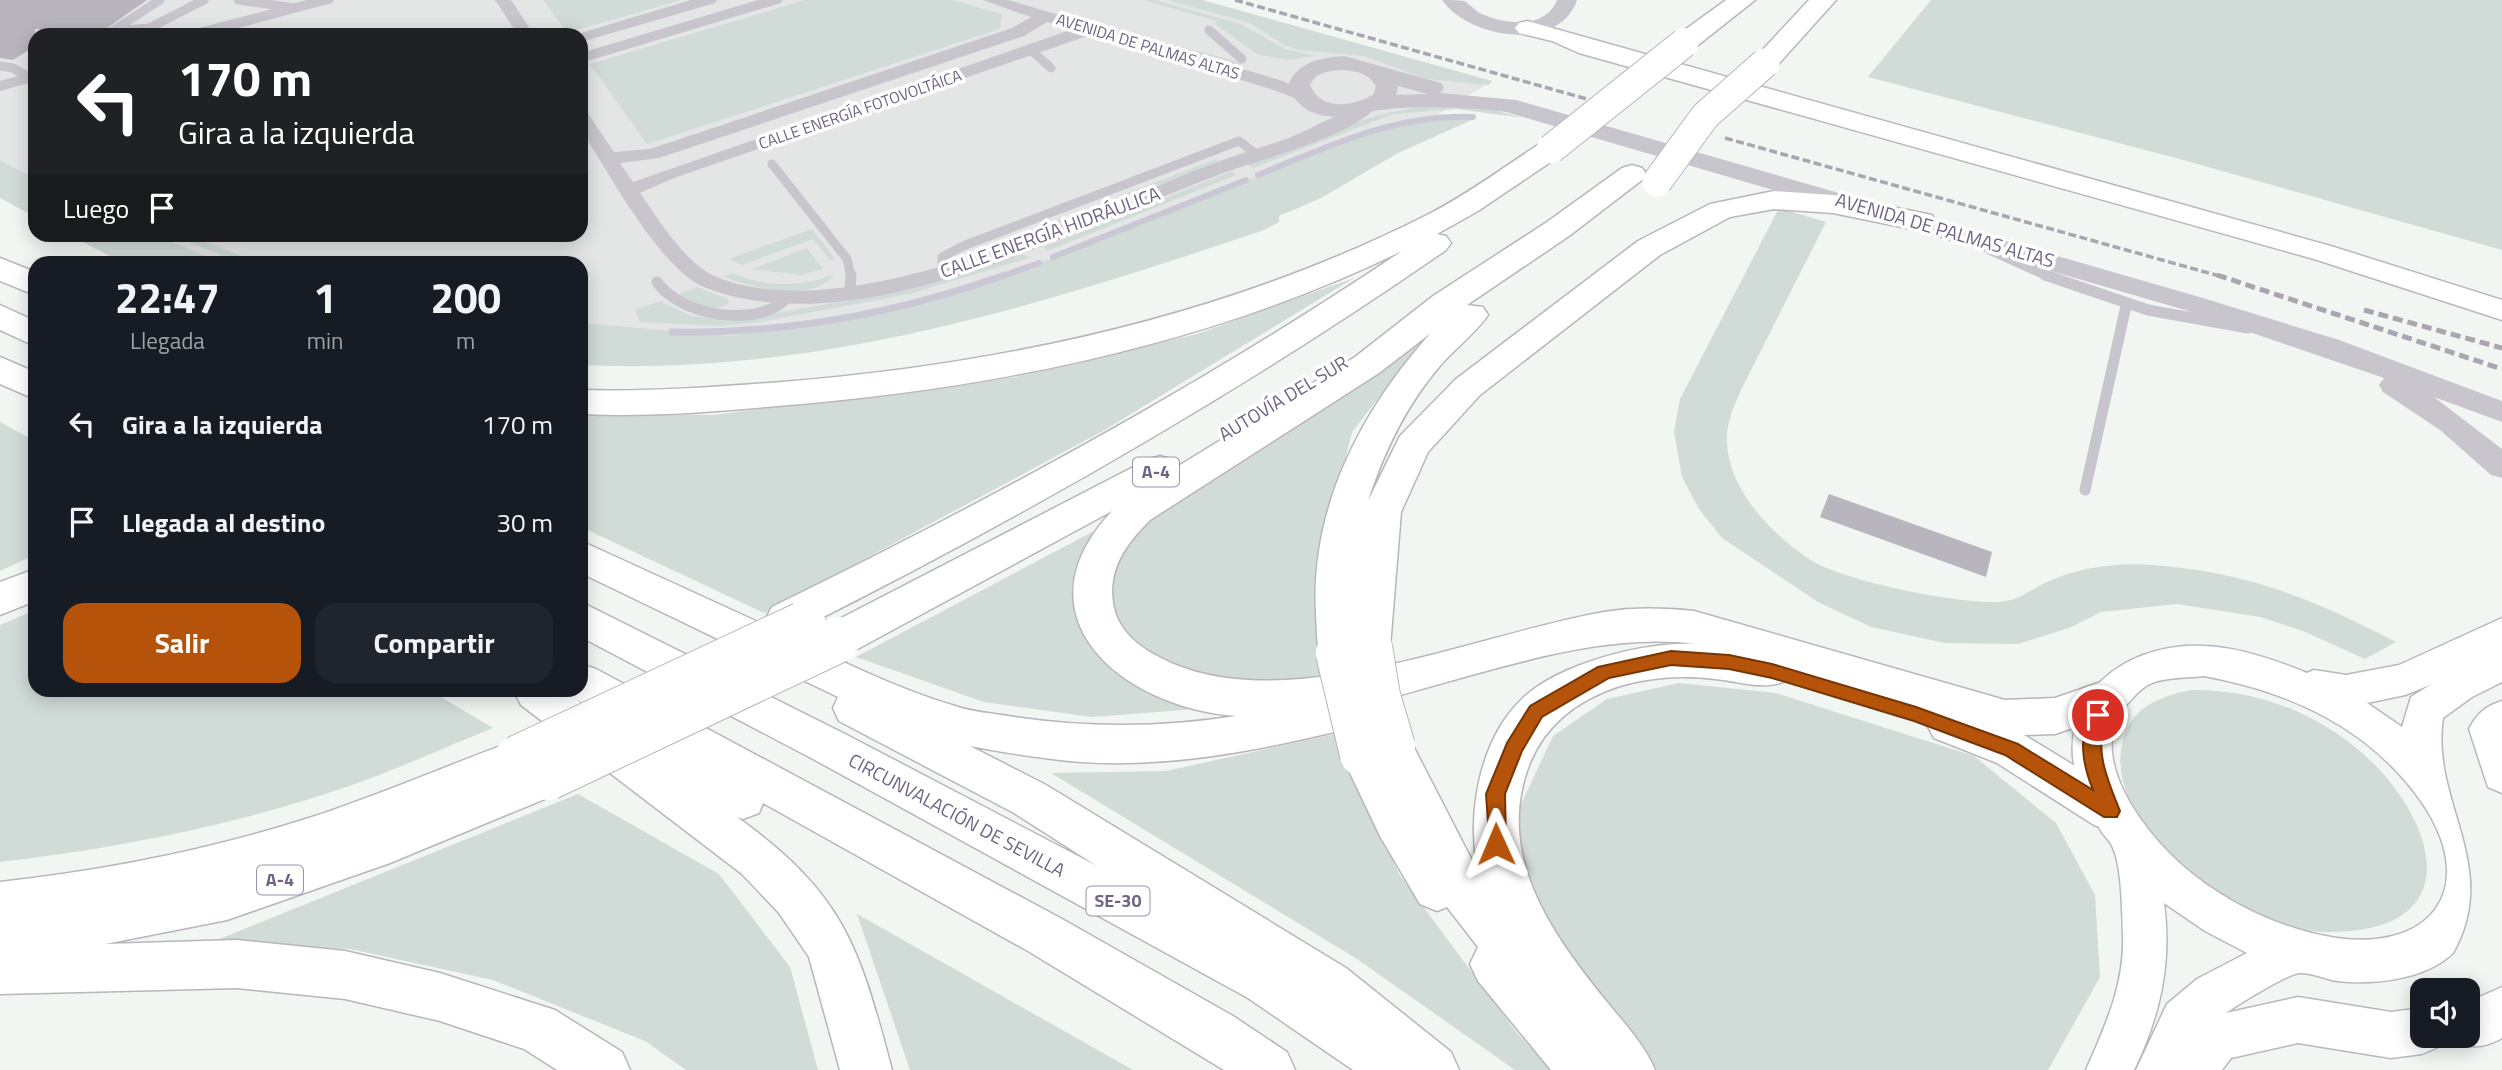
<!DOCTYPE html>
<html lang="es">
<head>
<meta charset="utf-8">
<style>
  body { margin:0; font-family:"Titillium Web",sans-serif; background:#20242c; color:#f1f3f6; height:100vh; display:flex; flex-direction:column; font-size:26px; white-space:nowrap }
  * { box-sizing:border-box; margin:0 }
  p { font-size:23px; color:#9ea1a6 }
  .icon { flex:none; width:38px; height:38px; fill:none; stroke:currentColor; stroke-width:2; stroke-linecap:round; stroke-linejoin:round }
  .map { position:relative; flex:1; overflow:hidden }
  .drawer { position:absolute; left:28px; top:256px; width:560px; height:441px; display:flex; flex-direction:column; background:#171b24; border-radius:21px; box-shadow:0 4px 18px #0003 }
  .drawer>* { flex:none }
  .hud { position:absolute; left:28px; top:28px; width:560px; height:214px; border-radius:21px; box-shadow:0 4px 18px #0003; background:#202124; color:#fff; overflow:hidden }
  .fabs { position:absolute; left:2410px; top:978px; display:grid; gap:14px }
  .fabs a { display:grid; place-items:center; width:70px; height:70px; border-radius:14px; background:#171b24; box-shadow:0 4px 18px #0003; font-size:35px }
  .pin { position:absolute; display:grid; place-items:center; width:60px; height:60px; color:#fff; margin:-30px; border:4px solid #fff; border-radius:50%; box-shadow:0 2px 7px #0007 }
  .me { position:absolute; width:77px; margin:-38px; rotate:359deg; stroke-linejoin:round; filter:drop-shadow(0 0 5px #0008) }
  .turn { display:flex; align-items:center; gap:24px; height:147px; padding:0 35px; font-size:32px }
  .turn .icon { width:91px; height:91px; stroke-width:2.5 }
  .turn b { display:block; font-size:49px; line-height:60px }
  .then { display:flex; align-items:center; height:66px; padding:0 35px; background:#0003; gap:14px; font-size:26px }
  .eta { display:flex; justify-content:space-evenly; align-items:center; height:119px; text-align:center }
  .eta b { font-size:42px; font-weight:700; line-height:49px }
  .action { display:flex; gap:14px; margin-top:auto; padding:14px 35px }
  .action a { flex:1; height:80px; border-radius:21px; background:#b45309; color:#fff; font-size:28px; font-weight:700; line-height:80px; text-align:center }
  .action a+a { background:#20242c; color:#f1f3f6 }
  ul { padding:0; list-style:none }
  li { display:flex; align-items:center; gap:21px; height:98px; padding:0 35px }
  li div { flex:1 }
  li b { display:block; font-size:26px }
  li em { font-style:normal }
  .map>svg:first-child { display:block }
  .built { fill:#e4e6e5 }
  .green { fill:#d1dbd7 }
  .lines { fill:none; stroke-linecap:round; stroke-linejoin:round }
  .stream-far1 { stroke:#cbc8d5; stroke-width:6 }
  .stream { stroke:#cbc8d5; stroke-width:7 }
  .building { fill:#b8b5bf }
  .secondary-casing { stroke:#bbb7c1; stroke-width:3 }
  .motorway-casing { stroke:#b8b5bc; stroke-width:3 }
  .service-far1 { stroke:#c8c5cc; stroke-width:9 }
  .service { stroke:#c8c5cc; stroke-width:11 }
  .minor { fill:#c8c5cc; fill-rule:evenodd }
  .tertiary { fill:#c8c5cc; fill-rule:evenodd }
  .secondary { fill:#fff; fill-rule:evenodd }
  .motorway { fill:#fff; fill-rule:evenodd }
  .rail-far1 { stroke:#a9a5b1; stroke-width:3.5; stroke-dasharray:8 3.5; stroke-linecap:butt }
  .rail { stroke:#a9a5b1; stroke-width:5; stroke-dasharray:10 5; stroke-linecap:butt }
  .motorway-bridge-far2-casing { stroke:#b8b5bc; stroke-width:31; stroke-linecap:butt }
  .motorway-bridge-far1-casing { stroke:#b8b5bc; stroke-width:38; stroke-linecap:butt }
  .motorway-bridge-casing { stroke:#b8b5bc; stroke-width:48; stroke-linecap:butt }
  .motorway-bridge-far2 { stroke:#fff; stroke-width:29 }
  .motorway-bridge-far1 { stroke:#fff; stroke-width:36 }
  .motorway-bridge { stroke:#fff; stroke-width:46 }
  .route { fill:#b45309; stroke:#753606; stroke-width:2 }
  .labels { text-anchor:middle; stroke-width:7; stroke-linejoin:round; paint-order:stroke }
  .far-street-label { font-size:16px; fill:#706385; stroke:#fff }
  .shield { fill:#fff; stroke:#9b92aa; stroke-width:2 }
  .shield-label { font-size:18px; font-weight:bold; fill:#706385 }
  .street-label { font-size:19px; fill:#706385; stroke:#fff }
</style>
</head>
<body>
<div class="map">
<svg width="2502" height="1070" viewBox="0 0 2502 1070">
  <rect width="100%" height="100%" fill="#f2f6f2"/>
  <path class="built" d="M0 0H543L567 33 682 0H804L591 64 1002 14 953 0H1202L1492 81 1353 167 914 311 581 361V262H130L77 235 581 234V35H35V212L0 194Z"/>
  <path class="green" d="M543 0H682L567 33Z
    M804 0H953L1002 14 1000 29 647 144 590 64Z
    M1143 0H1155L1241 24 1285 49 1316 56 1288 60 1257 54 1215 24 1217 21Z
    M1167 0H1202L1492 81 1489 85 1427 79 1363 56 1299 50 1284 45 1250 23Z
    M1931 0H2502V250L2176 158 1868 77Z
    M1083 21C1136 37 1189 48 1242 63L1236 69 1080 22Z
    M1438 105 1490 109 1524 118 1456 109 1393 114 1253 168 1248 165C1311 140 1371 110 1438 105Z
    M1438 116 1474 119 1398 153 1321 198 1279 216V222L1264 230C1042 305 819 376 581 365V323L730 336 926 301 1054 258 1380 127Z
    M1216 159 1219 161 1032 234 1029 231Z
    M0 161 35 178V217L0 198Z
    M1232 171 1236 175 1047 251 1043 247Z
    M1779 208 1826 222 1741 390C1734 406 1726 423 1727 441 1728 490 1771 533 1809 559 1841 581 1959 604 1998 602 2018 601 2030 590 2047 582 2077 568 2117 562 2151 565 2245 571 2313 599 2396 642L2365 659 2303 631 2260 617 2177 604 2101 612 2069 628 2018 644 1945 643 1871 627 1818 602 1722 538 1699 509 1682 477 1674 432 1680 399Z
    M812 229 835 259 830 260 813 239 742 265 729 259Z
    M69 235H156L220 262H122Z
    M171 235H187L258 262H238Z
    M807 248 823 269 800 275 752 269Z
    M1024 254 1029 258 909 294 754 323 721 326 640 322 635 310 660 301 691 316 736 320 901 291Z
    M732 273C766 287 801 288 835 274 811 304 755 288 724 277Z
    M1354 278 1103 431 764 613 581 527V413L713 415 1015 377 1197 334Z
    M697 287 728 299 729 303C715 314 692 302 679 294Z
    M1426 337 1352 432 1321 557 1323 682 1209 708 1092 717 984 702 856 657 1175 488Z
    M0 422 35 441V555L0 571Z
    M35 610V690H429L493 728C446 747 398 769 349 786 237 825 118 848 0 862V625Z
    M1679 683 1776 693 1974 756 2056 823 2095 895 2100 977 2048 1070H1652L1524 893 1517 813 1553 736 1607 699Z
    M2191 690C2244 690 2291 703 2336 733 2427 792 2489 935 2324 932 2245 930 2104 833 2122 744 2129 708 2158 697 2191 690Z
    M1335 734 1399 874 1517 1033 1551 1070H1515L1357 959 1051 773 1166 771Z
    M578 794 719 874 790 967 818 1070H686L645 1041 493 980 350 949 207 944Z
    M857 914 1133 1070H910Z"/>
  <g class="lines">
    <path class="stream-far1" d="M1258 175C1329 146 1395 114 1473 117
      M1053 257 1246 180
      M1000 277 1039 263"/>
    <path class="stream" d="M672 332C786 334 898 313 1005 275"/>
  </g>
  <path class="building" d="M0 0H147L97 35 35 29V46L13 60 0 58Z
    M1829 494 1992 552 1986 577 1820 517Z"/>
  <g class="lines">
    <g class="secondary-casing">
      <path id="secondary" d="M1527 21 2334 247 2502 300V320L2314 259 1579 53 1552 41 1519 33 1515 28 1519 23Z
        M2502 618V682L2472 697 2443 718C2430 802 2502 866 2453 953 2425 980 2374 985 2337 981 2325 979 2312 973 2301 973 2290 972 2237 1005 2226 1013L2298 997 2391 1012 2422 1008V1036H2443L2438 1047 2422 1054 2391 1058 2298 1043 2231 1058 2222 1070H2136L2167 1004 2197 979 2247 953 2205 931 2164 903C2172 964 2160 1016 2134 1070H2086C2106 1024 2125 984 2123 933 2122 911 2122 868 2113 848 2111 842 2105 837 2101 831 2089 809 2075 782 2073 757 2067 683 2138 642 2204 646 2238 647 2275 660 2307 673L2314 670 2346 675 2399 665ZM2204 676C2281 690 2355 721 2407 783 2494 886 2430 967 2304 931 2257 918 2208 891 2172 856 2135 819 2083 747 2131 700 2137 693 2143 687 2152 683 2167 677 2187 678 2204 676ZM2430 685 2411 697 2402 727 2367 703 2405 695Z
        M2502 701V793L2488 787 2469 729C2477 713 2486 706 2502 701Z
        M2502 987V1038C2484 1048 2471 1049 2452 1041L2450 1036H2468V1002Z"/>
    </g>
    <g class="motorway-casing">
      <path id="motorway" d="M1726 0H1755L1693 49H1675L1671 43 1675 37Z
        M1809 0H1836L1774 69H1756L1752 63 1756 57Z
        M1551 140 1561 143 1565 149 1561 155 1478 211 1437 234 1446 236 1451 243 1446 250C1240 393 1024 516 800 629L786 634 778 632C836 658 894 688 955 706 972 712 990 713 1008 716 1084 728 1160 728 1236 716 1125 708 1012 618 1112 511L852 652 837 657 822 652 816 640 822 628 1147 460 1160 456 1173 460 1177 467 1355 357 1433 296 1547 222 1622 168 1632 165 1642 168 1647 174 1642 180 1569 236 1467 305 1483 307 1488 315C1475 334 1454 349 1439 367 1406 406 1384 451 1368 501L1400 436 1456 379 1638 241 1710 204 1774 191 1833 195 1932 215 1936 222 1932 229 1921 231 1833 213 1774 209 1730 217 1660 255 1480 395 1428 452 1401 512 1390 647 1384 659 1369 664 1356 659 1354 665 1339 670 1324 665C1316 649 1317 631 1316 613 1310 508 1362 409 1431 333L1379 373 1150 520C1125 545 1106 571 1114 608 1119 631 1139 647 1159 657 1280 722 1476 634 1604 612 1634 607 1664 608 1694 611L2005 700 2055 698 2104 681 2119 686 2125 699 2119 712 2055 734 2024 735 2126 797 2133 811 2126 825 2110 831 2094 825 1997 763 1934 738 1927 725 1933 715 1788 671 1783 682C1761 690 1738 681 1715 679 1684 675 1651 677 1620 686 1576 700 1542 727 1527 771 1497 860 1554 936 1606 1001 1624 1023 1644 1044 1655 1070H1551L1478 981 1470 964 1478 947 1447 907 1437 911 1420 904 1380 836 1341 754 1347 741 1363 735 1374 739 1377 734 1392 728 1407 734 1479 874C1466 818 1478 742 1521 700 1556 664 1646 641 1695 644 1591 630 1470 679 1368 703L1371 710 1365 723 1350 728C1262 750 1172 768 1081 762 1043 759 1007 753 970 746L1046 785 1346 968 1451 1052 1459 1070H1353L1248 998 815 760 581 637V602L845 734 1097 866 1014 813 839 721 833 708 838 697 581 573V541L771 628 766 618 772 607C989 501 1201 386 1402 251 1208 346 991 389 777 406 712 412 646 417 581 414V390C648 392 715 387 782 382 1006 364 1228 316 1429 214 1468 194 1504 167 1541 143Z
        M0 258 35 272V295L0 281Z
        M0 305 35 321V346L0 330Z
        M0 357 35 372V399L0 384Z
        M35 569V601L0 615V582Z
        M581 664 596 669 1062 919 1233 1016 1287 1052 1295 1070H1224L1028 951 763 803 759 813 743 819 737 817C845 895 859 946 892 1070H840L809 957 779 913 742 874 521 705 515 693 517 690H581ZM576 699 630 729 621 732Z
        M517 740 533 746 538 761 548 758 564 763 570 777 564 791 390 863 227 920 105 944 237 940 345 951 440 973 555 1010 622 1052 630 1070H557L524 1049 440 1021 345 999 237 988 0 994V882C107 870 210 850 312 817 382 794 448 765 517 740Z"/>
    </g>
    <path class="service-far1" d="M238 0 295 8
      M1209 30 1242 59
      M112 31 149 28 204 0
      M112 31 160 0
      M1032 51 1051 68
      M0 66 13 68 31 78
      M772 164 847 259 851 277
      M1989 250 2049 277
      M942 273V257L963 246 1239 141 1256 154"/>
    <path class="service" d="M2045 275 2148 310 2248 328
      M657 282C680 315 755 329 786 299
      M850 292 851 275
      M2085 490 2126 306"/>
    <path class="minor" d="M307 0H334L332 3 212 35H185L187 31Z
      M495 0H511L534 35H518Z
      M691 0H717L715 3 581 42V35H574Z
      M758 0H783L781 3 581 63V53Z
      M983 0H1008L1283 81 1311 96 1302 101 1271 89 1090 35 674 178 640 193C660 221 685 265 719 278 847 328 1079 217 1201 168 1229 157 1258 149 1286 139 1303 133 1362 101 1373 103L1376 107C1353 136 1258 160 1221 174 1079 227 855 348 704 287 660 269 608 171 581 130V111L587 112 614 152 650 149 1012 28 1031 17ZM1047 22 1073 29 633 182 620 163 659 158 1024 36Z
      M35 71V81L0 91V81Z"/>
    <path class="tertiary" d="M1442 0C1448 0 1459 0 1464 1 1470 4 1475 11 1482 14 1506 25 1546 29 1557 0H1577C1559 53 1469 39 1442 0Z
      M1344 56 1441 83 1444 88 1440 93 1516 100 2203 298 2339 340 2502 401V422L2434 397 2502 449V478L2491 475 2440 430 2383 392 2379 385 2384 378 2185 310 1506 112C1464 107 1423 105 1381 110 1358 112 1341 121 1317 114 1301 109 1294 100 1288 85 1298 61 1321 58 1344 56ZM1344 70C1357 71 1369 74 1376 86L1374 94C1353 107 1321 111 1310 85 1316 71 1331 71 1344 70ZM1398 86 1428 94 1396 95Z"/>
    <use href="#secondary" class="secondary"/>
    <use href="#motorway" class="motorway"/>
    <path class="rail-far1" d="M1235 0 1594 101
      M1725 138 2223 277"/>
    <path class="rail" d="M2217 275 2502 369
      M2364 310 2502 348"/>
    <g class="motorway-bridge-far2-casing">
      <path id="motorway-bridge-far2" d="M1551 149 1684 43
        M1657 182 1705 116 1765 63"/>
    </g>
    <g class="motorway-bridge-far1-casing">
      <path id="motorway-bridge-far1" d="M799 627 803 625"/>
    </g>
    <g class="motorway-bridge-casing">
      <path id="motorway-bridge" d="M1369 647 1377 696 1392 747
        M1339 653 1363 754
        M517 759 803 625
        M548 777 837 640"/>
    </g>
    <use href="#motorway-bridge-far2" class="motorway-bridge-far2"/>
    <use href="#motorway-bridge-far1" class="motorway-bridge-far1"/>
    <use href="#motorway-bridge" class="motorway-bridge"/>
  </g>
  <path class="route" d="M1671 651 1729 655 1772 664 1916 707 2018 744 2093 790C2082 763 2078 736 2092 709H2104L2107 715C2093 748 2107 779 2120 811L2117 817H2104L2005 755 1914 721 1772 678 1729 669 1671 665 1609 678 1542 717 1522 751 1505 794 1506 844 1503 850 1496 853 1490 850 1486 794 1507 743 1530 706 1598 667Z"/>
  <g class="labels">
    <g class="far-street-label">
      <text transform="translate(1148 46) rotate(17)" y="6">AVENIDA DE PALMAS ALTAS</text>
      <text transform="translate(860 109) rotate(-19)" y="6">CALLE ENERGÍA FOTOVOLTÁICA</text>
    </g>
    <g class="shield">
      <rect x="1133" y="457.5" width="46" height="29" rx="5"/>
      <rect x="257" y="865.5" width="46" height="29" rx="5"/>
      <rect x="1086.5" y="886.5" width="63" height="29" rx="5"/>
    </g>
    <g class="shield-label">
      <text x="1156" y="478">A-4</text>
      <text x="280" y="886">A-4</text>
      <text x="1118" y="907">SE-30</text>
    </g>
    <g class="street-label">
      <text transform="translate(1945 230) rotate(16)" y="7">AVENIDA DE PALMAS ALTAS</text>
      <text transform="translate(1050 232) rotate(-20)" y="7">CALLE ENERGÍA HIDRÁULICA</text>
      <text transform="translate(1283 398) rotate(-31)" y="7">AUTOVÍA DEL SUR</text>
      <text transform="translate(957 815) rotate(28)" y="7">CIRCUNVALACIÓN DE SEVILLA</text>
    </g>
  </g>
</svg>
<div class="fabs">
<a><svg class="icon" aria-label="sound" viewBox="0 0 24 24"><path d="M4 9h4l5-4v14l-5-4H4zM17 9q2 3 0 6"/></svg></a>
</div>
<div class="pin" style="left:2098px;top:715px;background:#d93025"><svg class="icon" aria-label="arrive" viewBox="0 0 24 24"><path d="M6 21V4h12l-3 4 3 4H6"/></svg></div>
<svg class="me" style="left:1496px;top:844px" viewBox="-20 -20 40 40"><path d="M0-17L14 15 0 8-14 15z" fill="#b45309" stroke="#fff" stroke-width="4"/></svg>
<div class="hud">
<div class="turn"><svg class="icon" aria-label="left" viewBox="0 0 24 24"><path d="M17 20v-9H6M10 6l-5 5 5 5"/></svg><div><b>170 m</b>Gira a la izquierda</div></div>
<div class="then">Luego<svg class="icon" aria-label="arrive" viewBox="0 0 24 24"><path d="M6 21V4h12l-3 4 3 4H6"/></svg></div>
</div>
<section class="drawer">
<div class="eta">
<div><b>22:47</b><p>Llegada</p></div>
<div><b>1</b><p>min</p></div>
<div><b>200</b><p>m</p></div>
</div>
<ul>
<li><svg class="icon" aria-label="left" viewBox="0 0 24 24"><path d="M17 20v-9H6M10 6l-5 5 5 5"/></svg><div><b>Gira a la izquierda</b></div><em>170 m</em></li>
<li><svg class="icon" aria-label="arrive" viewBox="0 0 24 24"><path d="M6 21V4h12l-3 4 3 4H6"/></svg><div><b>Llegada al destino</b></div><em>30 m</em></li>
</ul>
<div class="action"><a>Salir</a><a>Compartir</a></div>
</section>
</div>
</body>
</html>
